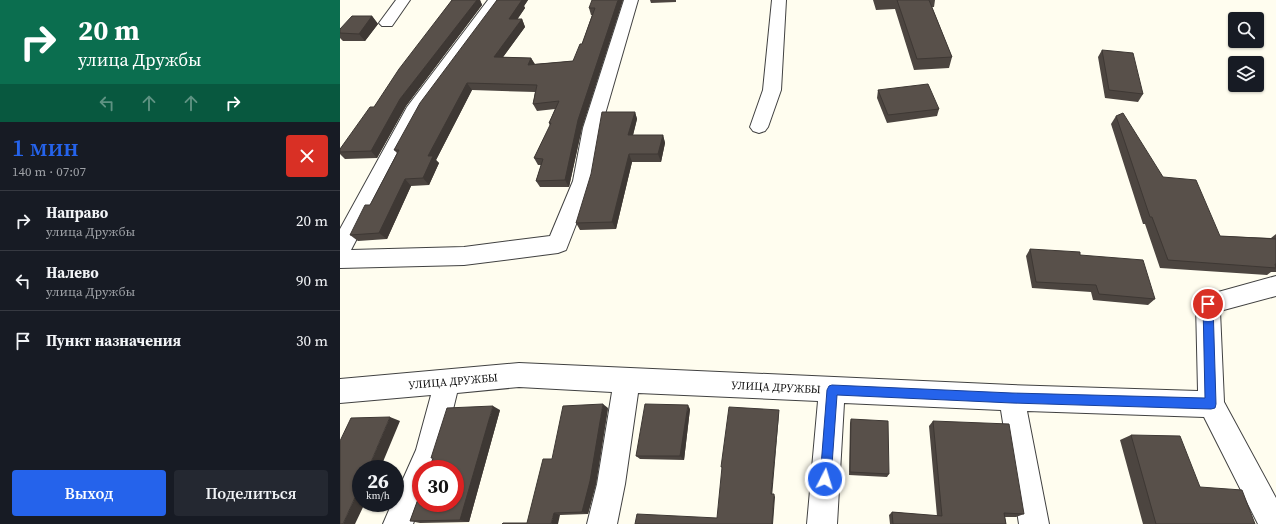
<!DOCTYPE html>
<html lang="ru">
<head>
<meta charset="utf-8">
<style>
  body { margin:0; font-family:"Source Serif 4",serif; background:#242831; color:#f1f3f6; height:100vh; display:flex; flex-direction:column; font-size:15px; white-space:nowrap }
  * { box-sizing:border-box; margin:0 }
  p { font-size:13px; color:#9ea1a6 }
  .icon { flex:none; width:22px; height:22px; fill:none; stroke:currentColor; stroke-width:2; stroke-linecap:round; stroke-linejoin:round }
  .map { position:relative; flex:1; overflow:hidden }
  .details { display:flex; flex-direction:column; background:#171b24; width:340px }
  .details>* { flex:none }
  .banner { background:#0b6e4f; color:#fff; overflow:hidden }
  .fabs { position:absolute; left:888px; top:12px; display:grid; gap:8px }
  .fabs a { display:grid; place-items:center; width:36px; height:36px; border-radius:4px; background:#171b24; box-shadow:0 1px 3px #0004; font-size:20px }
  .speed { position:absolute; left:12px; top:460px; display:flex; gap:8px; font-size:20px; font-weight:700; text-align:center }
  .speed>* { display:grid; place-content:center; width:52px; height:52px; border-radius:50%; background:#171b24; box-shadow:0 1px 3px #0004; line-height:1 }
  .speed small { font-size:10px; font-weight:400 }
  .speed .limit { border:6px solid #d22; background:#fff; color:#111 }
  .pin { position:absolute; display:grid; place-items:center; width:34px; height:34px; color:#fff; margin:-17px; border:2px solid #fff; border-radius:50%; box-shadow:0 1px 4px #0007 }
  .me { position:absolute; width:44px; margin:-22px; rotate:5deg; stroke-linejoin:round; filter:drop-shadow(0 0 3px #0008) }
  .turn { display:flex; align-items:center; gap:14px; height:84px; padding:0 12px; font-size:18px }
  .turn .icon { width:52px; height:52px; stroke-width:2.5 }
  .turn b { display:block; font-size:28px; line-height:34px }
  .lanes { display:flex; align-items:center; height:38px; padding:0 12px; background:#0003; justify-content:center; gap:20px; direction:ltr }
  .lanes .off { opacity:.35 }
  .round { display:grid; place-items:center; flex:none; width:42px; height:42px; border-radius:4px; background:#242831 }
  .headline { display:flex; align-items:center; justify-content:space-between; height:68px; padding:0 12px }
  h1 { font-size:24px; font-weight:600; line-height:30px; color:#2563eb }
  .button { display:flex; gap:8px; margin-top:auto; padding:8px 12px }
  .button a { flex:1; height:46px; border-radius:4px; background:#2563eb; color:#fff; font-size:16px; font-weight:600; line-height:46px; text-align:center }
  .button a+a { background:#242831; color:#f1f3f6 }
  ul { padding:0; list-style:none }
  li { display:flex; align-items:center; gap:12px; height:60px; padding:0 12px; border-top:1px solid #363941 }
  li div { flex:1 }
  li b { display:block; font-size:15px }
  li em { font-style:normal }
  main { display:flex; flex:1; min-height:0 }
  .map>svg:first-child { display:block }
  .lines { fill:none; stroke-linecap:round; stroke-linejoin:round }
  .minor-casing { stroke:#414141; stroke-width:2 }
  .minor { fill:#fff; fill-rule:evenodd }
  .wall { fill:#4c4540 }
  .shaded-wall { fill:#3e3834 }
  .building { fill:#58504a; stroke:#3e3834 }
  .route { fill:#2563eb; stroke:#184099 }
  .labels { text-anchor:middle; stroke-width:4; stroke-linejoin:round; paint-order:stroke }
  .street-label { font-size:11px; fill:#0e0e0e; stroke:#fff }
</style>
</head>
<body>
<main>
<section class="details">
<div class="banner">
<div class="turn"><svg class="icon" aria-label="right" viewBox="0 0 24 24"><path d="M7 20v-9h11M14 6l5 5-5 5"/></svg><div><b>20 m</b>улица Дружбы</div></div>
<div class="lanes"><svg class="icon off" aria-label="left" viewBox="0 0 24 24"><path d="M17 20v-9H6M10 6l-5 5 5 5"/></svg><svg class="icon off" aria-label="ahead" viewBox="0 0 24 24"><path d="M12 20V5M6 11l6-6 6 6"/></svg><svg class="icon off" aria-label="ahead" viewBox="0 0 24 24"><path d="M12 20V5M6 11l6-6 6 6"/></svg><svg class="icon" aria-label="right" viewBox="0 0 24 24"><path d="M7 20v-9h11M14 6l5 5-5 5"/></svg></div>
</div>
<div class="headline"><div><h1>1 мин</h1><p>140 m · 07:07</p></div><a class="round" style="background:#d93025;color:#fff"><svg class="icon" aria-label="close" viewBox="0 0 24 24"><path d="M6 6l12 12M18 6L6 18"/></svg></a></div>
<ul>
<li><svg class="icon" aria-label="right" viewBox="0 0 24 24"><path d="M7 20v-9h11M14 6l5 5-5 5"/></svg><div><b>Направо</b><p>улица Дружбы</p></div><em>20 m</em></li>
<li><svg class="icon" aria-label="left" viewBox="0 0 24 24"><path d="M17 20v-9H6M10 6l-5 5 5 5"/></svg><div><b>Налево</b><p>улица Дружбы</p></div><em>90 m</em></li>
<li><svg class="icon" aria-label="arrive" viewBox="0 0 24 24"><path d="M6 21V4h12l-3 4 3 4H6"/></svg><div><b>Пункт назначения</b></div><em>30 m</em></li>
</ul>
<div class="button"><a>Выход</a><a>Поделиться</a></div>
</section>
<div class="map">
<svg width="936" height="524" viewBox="0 0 936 524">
  <rect width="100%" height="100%" fill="#fffdef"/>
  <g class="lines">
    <g class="minor-casing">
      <path id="minor" d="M56 0H70L52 26H42L39 23Z
        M148 0H163L84 109 11 250 124 247 210 236 233 181 243 128 284 0H298L261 128 253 181 226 250 218 253 124 265 0 268V229L67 107Z
        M432 0H446L441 90 428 127 425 131 419 133 413 131 410 127 423 90Z
        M936 276V296L880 311 884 402 936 498V524H918L864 417 687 411 709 524H679L661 410 504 403 497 524H467L478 401 298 393 285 484 277 524H247L257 484 272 392 179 387 117 393 103 451 95 469H81V503L73 524H43L52 503H55V497L76 450 91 395 0 403V379L179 363 672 385 858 391 856 304 860 297Z"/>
    </g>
    <use href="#minor" class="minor"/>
  </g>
  <path class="wall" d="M112 0H140L142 5 66 106 37 158 5 159 0 154V149L34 107Z
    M157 0H188L184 6 185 8 177 19H182L185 27 163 57 191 58 195 64 233 61 242 44 252 15H251L249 8 283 0 242 128 229 187H200L196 181 201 165H198L194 158 210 126 209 123 215 109 197 111 193 104 195 92 132 90 96 160 99 163 89 185 71 186 47 239 18 241 10 235 30 205 57 153 54 150Z
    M310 0H336V2L311 3Z
    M533 0H595L594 7H592L612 57 609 68 574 70 555 9 536 10Z
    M32 16 38 24 25 41H3L0 38V29Z
    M762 50 803 94 798 102 765 98 758 57Z
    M538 90 599 109 597 116 547 123 537 98Z
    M295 112 297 119 293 135H323L325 143 321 162H292L276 229 240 230 236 223Z
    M776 116 823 177 880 236 931 238 936 234V272H931L927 275 820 268 805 224H803L771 124Z
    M690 249 740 255 815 299 808 305 753 300 751 292 692 288 686 256Z
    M268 408 256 484 248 514 220 515 187 523Z
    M350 409 344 460 300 459 296 456Z
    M160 410 129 522 80 523 70 521 93 458H91Z
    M511 419 549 474 547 477 509 475 510 423Z
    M593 421 684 514 676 517H665L666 524H550L549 515 552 512 597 516 589 426Z
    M791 435 860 487 915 524H803L780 440Z"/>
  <path class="shaded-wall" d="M137 0H140L142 5 66 106 37 158 31 151 60 99Z
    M180 0H188L184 6 185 8 173 26 169 19Z
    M278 0H283L242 128 229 187 225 180 238 120Z
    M32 16 38 24 25 41 19 34Z
    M182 19 185 27 158 64 154 57Z
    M191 58 195 65H188Z
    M127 83 132 90 96 160 99 163 89 185 83 178 88 156Z
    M295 112 297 119 291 143 288 135Z
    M323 135 325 143 321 162 318 154Z
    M289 154 292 162 276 229 272 222Z
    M65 179 71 186 47 239 39 233Z
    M263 404 268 408 256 484 248 514 242 512Z
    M348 405 350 409 344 460 340 456Z
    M153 406 160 410 129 522 120 520Z
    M439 410V414L432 497 431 494Z
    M50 417 60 421 40 469H28Z
    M21 484V503H25L15 524H3Z
    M434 494 435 497 433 524H432Z
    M214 513 220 515 218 524H211Z"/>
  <path class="building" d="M112 0H137L60 99 31 151 0 152V149L30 107H34L59 69Z
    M157 0H182L169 19H182L154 57 191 58 188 65 233 61 240 44H242L255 8H249L252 0H278L238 120 225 180 196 181 203 159 194 158 211 123H209L219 101 193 104 197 85 127 83 88 156H93L83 178 65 179 39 233 10 235 25 205H30L59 150H54L80 103Z
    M557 0H589L612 57 577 59Z
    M12 16H32L19 34 0 33V29Z
    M762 50 793 53 803 94 769 90Z
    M588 84 599 109 548 115 538 90Z
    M262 112H295L288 135H323L318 154H289L272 222 236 223 251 174Z
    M783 113 823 177 856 180 880 236 936 239V264H935L936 268 828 260 812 217H810L776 116Z
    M690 249 740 252V255L803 260 815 299 759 294 756 285 696 282Z
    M263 404 250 481 242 512 214 513 211 524H162L163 523H187L203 459H212L223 406Z
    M305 404 348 405 340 456H296Z
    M153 406 120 520 70 521 81 491V503H115V469H89L93 458H91L107 408Z
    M389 407 439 410 431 494H434L432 524H295L297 514 377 518 382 467H381Z
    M50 417 28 469H21V484L3 524H0V441L11 418Z
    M511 419 548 421 549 474 510 472Z
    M593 421 669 424 684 514 664 513 666 524H553L552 512 602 516Z
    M791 435 840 436 860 487 902 490 915 524H816Z"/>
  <path class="route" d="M868 299 873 304 876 404 875 408 871 409 672 403 497 395 491 479 490 483 485 485 481 483 480 479 487 390 489 386 492 385 672 393 865 398 863 304Z"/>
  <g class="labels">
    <g class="street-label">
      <text transform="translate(113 381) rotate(-5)" y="4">УЛИЦА ДРУЖБЫ</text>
      <text transform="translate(436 387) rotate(3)" y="4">УЛИЦА ДРУЖБЫ</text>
    </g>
  </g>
</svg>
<div class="fabs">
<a><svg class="icon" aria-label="search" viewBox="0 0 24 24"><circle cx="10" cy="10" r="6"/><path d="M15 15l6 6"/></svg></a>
<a><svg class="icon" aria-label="layers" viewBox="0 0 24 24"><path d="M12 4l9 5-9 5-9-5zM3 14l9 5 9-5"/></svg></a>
</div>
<div class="speed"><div>26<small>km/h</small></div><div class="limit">30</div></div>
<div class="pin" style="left:868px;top:304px;background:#d93025"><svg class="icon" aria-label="arrive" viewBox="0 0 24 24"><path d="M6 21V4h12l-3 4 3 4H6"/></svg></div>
<svg class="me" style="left:485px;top:479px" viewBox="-20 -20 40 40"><circle r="17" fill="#2563eb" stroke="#fff" stroke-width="3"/><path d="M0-11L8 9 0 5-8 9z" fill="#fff"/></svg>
</div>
</main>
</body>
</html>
